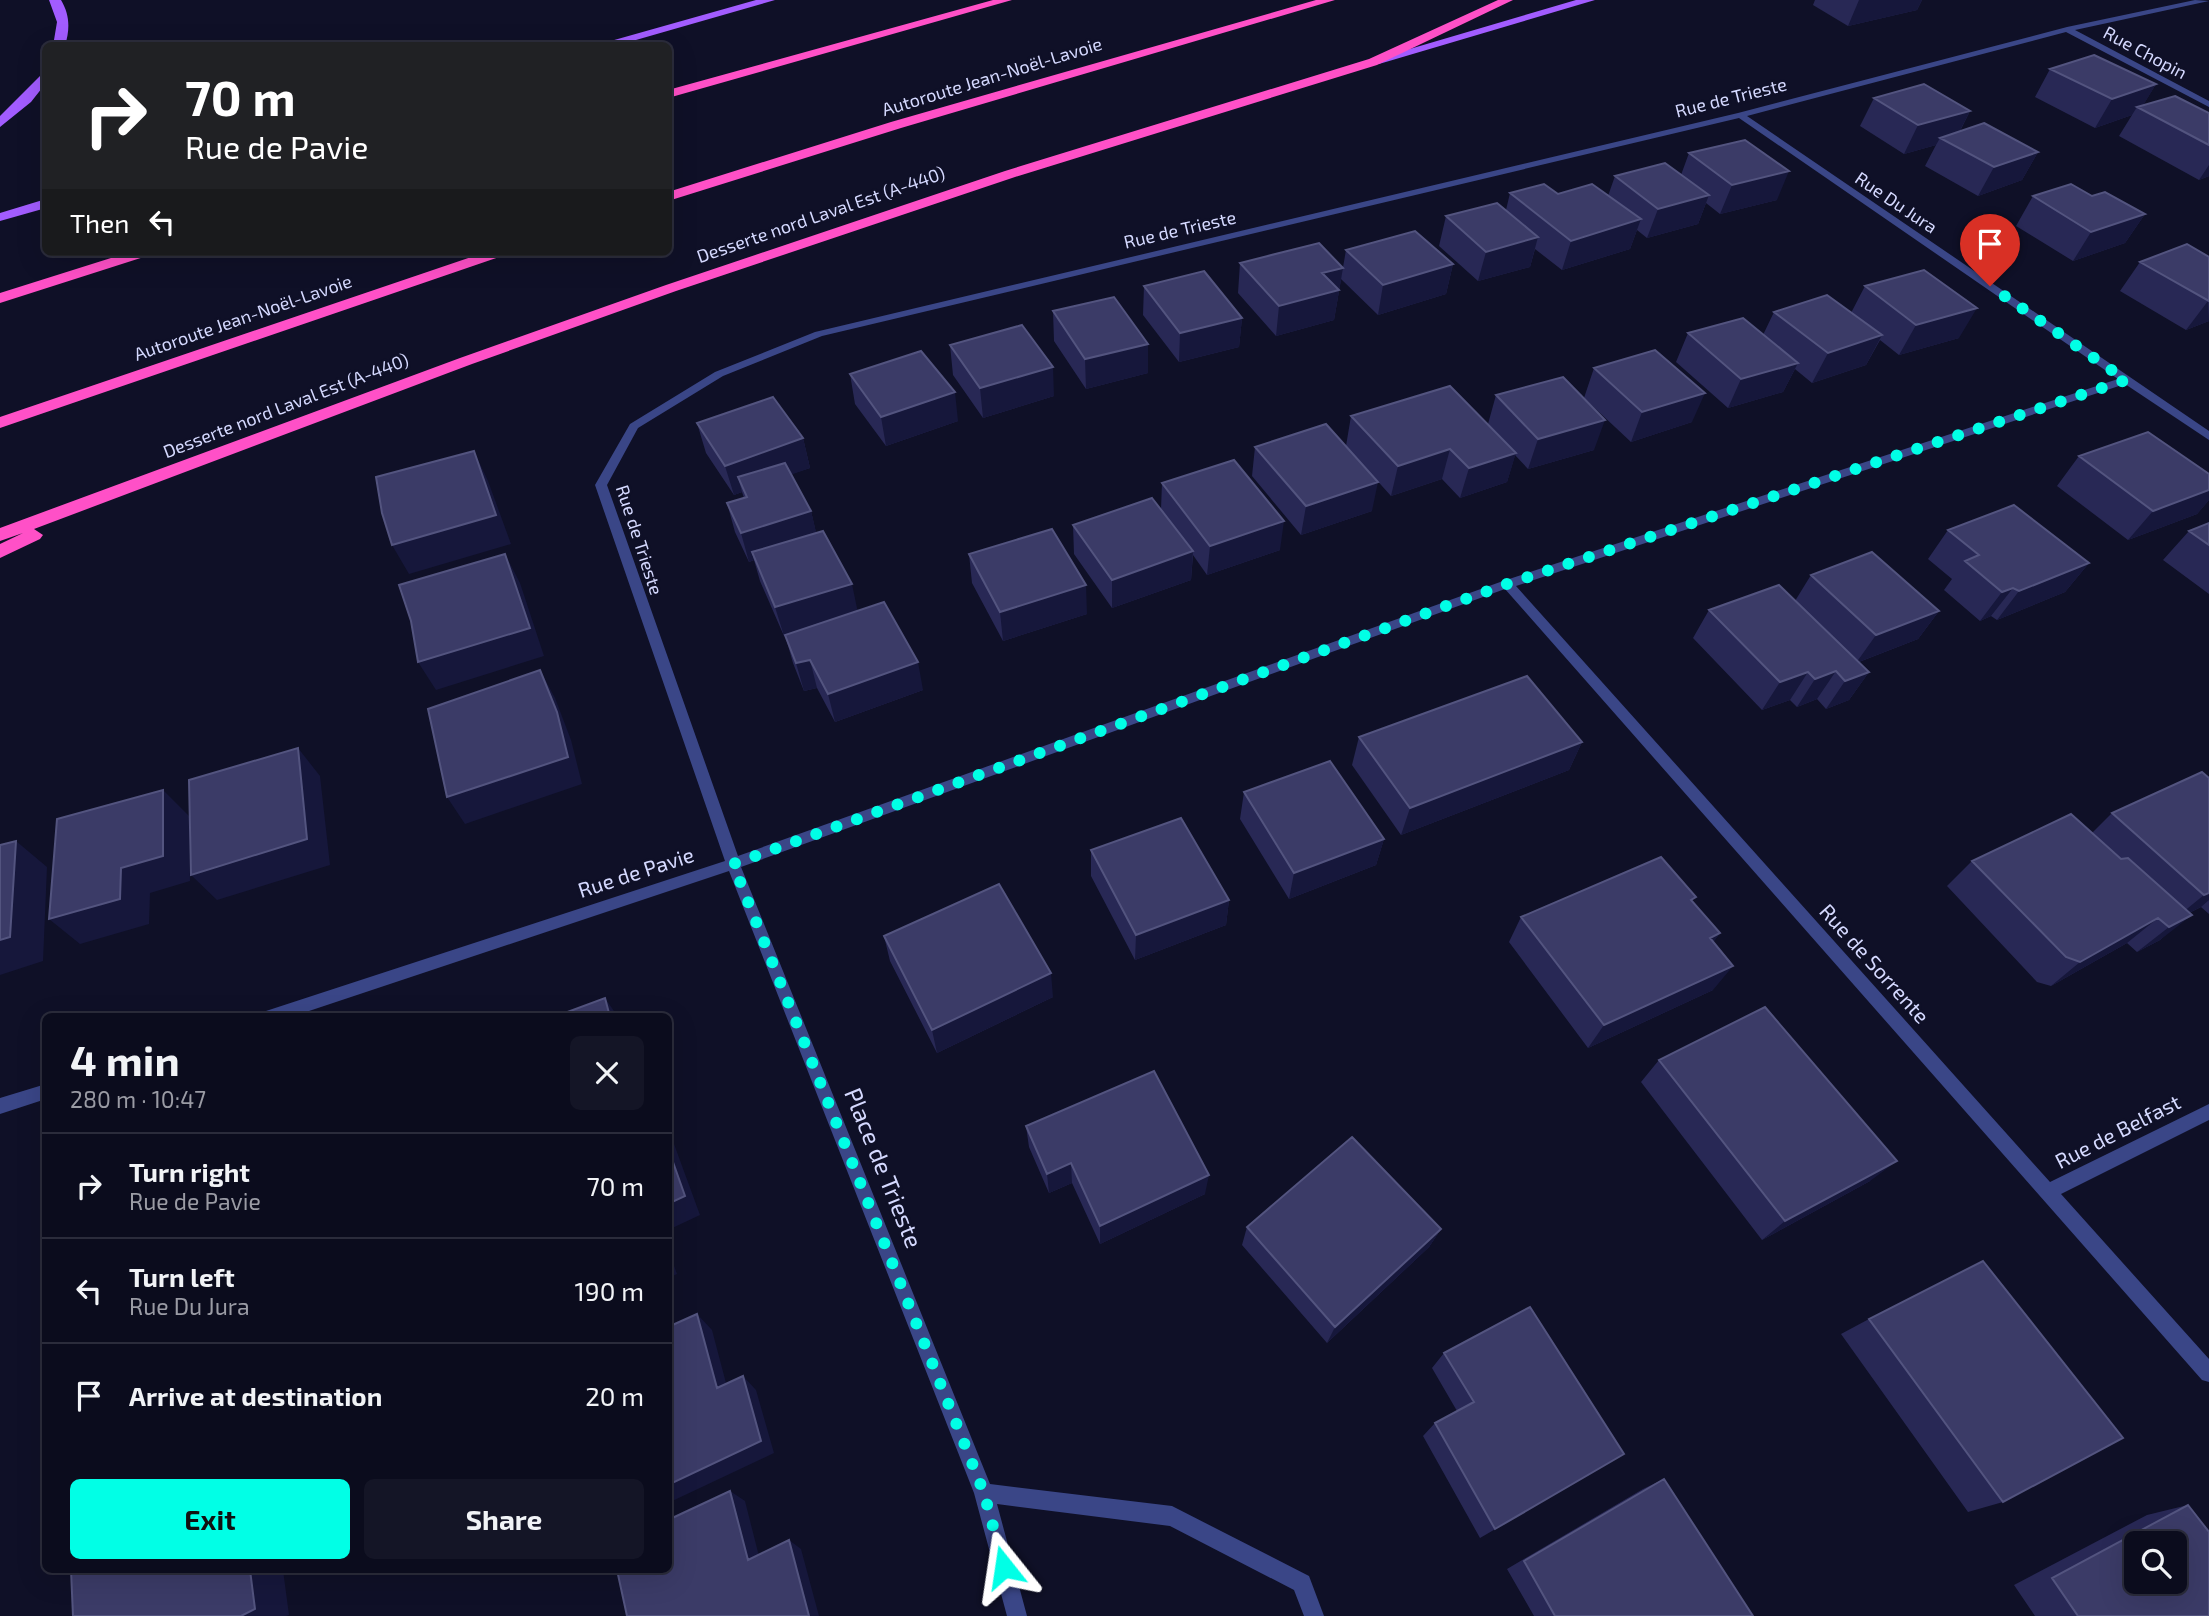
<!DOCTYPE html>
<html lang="en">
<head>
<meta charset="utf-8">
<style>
  body { margin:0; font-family:"Exo 2",sans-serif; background:#141526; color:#f1f3f6; height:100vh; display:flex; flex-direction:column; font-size:26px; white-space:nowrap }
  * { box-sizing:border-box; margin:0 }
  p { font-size:23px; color:#9a9ba4 }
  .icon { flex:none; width:38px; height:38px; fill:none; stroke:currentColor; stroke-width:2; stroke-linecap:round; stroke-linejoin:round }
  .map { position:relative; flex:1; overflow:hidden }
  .side { position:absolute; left:42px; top:1013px; width:630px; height:560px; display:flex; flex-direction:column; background:#0b0c1d; border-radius:10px; box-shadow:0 7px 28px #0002,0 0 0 2px #2b2c3b }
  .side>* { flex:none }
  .guide { position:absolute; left:42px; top:42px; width:630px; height:214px; border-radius:10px; box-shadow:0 7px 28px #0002,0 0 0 2px #2b2c3b; background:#202124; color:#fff; overflow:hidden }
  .buttons { position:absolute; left:2124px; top:1531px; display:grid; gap:14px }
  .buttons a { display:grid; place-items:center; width:63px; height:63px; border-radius:10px; background:#0b0c1d; box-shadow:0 7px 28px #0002,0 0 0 2px #2b2c3b; font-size:35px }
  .pin { position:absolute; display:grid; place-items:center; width:60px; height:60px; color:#fff; margin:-72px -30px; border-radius:50% 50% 50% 0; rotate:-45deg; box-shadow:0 0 7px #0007 }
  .pin .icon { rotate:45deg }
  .me { position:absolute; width:77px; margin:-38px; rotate:345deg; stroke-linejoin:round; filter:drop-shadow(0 0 5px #0008) }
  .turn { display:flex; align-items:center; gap:24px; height:147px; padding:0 28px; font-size:32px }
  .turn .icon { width:91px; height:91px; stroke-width:2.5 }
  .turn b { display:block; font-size:49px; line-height:60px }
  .then { display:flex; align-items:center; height:66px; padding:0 28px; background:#0003; gap:14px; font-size:26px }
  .round { display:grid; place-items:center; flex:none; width:74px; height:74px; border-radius:10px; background:#141526 }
  .overview { display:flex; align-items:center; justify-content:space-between; height:119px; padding:0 28px }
  h1 { font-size:42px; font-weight:700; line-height:52px }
  .action { display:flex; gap:14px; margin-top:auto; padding:14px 28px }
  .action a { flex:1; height:80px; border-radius:10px; background:#01ffe6; color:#111; font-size:28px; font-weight:700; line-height:80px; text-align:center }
  .action a+a { background:#141526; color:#f1f3f6 }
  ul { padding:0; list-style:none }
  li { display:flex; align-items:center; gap:21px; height:105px; padding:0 28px; border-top:2px solid #2b2c3b }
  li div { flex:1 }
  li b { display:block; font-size:26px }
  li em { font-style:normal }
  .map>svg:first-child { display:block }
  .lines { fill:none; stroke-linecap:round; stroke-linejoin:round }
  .street { fill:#3a4687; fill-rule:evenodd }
  .primary { fill:#a25cff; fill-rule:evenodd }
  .highway { fill:#ff50c7; fill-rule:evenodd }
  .wall { fill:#282855 }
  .shaded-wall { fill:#16173b }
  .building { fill:#3b3b67; stroke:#53547f; stroke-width:2; fill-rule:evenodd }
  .route { stroke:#01ffe6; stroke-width:12; stroke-dasharray:0 21.6 }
  .labels { text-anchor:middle; stroke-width:5; stroke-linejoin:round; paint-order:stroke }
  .far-street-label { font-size:18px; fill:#d5d9ff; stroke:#0f1027 }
  .street-label { font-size:21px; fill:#d5d9ff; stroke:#0f1027 }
  .near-street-label { font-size:24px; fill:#d5d9ff; stroke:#0f1027 }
</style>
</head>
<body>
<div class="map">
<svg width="2209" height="1616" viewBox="0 0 2209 1616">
  <rect width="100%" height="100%" fill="#0f1027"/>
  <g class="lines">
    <path class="street" d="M2195 0 2209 1 2075 30 2209 101V107L2066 32 1747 116 2209 431V440L2125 384 1516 586 2050 1182 2209 1104V1120L2061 1194 2209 1359V1382L2202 1380 1505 589 741 867 990 1484 1172 1506 1309 1576 1324 1616H1304L1294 1590 1170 1526 997 1504 1027 1616H1007L974 1493 729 871 291 1017H261L263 1012 269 1010 725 861 595 485 630 424 715 372 815 332 1738 113 2067 27ZM1739 118 2118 379 1503 581 738 856 607 485 638 428 723 376 822 336Z
      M46 1084V1099L0 1114V1098Z"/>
    <path class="primary" d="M49 0H61C70 15 70 29 65 46H53L57 22Z
      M756 0H775L615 46H593Z
      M1576 0H1595L1379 64 1369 61Z
      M46 70V83L31 102 0 127V116Z
      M46 199V208L0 221V213Z"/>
    <path class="highway" d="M993 0H1012L668 98V90Z
      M1316 0H1335L901 128 668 201V192L891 122Z
      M1498 0H1513L1377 65 1015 177 676 291 472 364 34 529 43 535 40 539 0 558V544L23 533 0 541V528L460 358 666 285 1005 171 1369 59Z
      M130 252H152L150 255 0 303V293Z
      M486 252H507L505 255 0 428V417Z"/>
  </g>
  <path class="wall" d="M1815 0H1922L1917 10 1848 26 1813 5Z
    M2050 69 2156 84 2143 105 2209 113V176L2199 180 2119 136 2132 115 2095 128 2035 97Z
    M1874 98 1970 111 1960 131 2038 152 2022 180 1978 196 1925 166 1936 145 1904 154 1860 126Z
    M1689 153 1777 200 1720 214 1706 203 1698 224 1647 238 1637 230 1630 249 1562 270 1535 249 1530 267 1478 281 1439 246 1446 216 1506 210 1510 193 1608 196 1615 176 1681 175Z
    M2033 196H2092L2145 214 2125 243 2073 261 2016 226Z
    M1346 250 1453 264 1446 294 1378 315 1341 279Z
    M2209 257V321L2186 330 2120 291 2140 262Z
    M1240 263 1343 268 1334 320 1276 336 1238 293Z
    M1144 286 1242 318 1239 347 1179 362 1143 315Z
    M1865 286 1959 338 1899 355 1880 340 1866 365 1812 383 1795 369 1783 392 1728 408 1676 362 1688 333 1763 335 1774 312 1851 313Z
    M1053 311 1148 373 1086 389 1054 341Z
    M950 345 1054 396 983 418 953 375Z
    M1594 368 1692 422 1631 442 1584 398Z
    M850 374 958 421 886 446 855 404Z
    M1496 395 1594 450 1528 469 1515 455 1507 482 1460 498 1442 479 1391 496 1346 446 1351 416 1488 424Z
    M697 423 803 438 810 468 791 474 811 511 816 533 858 611 923 690 835 722 817 688 804 691 793 663 785 635 784 636 760 581 754 560 749 562 735 532 727 503 744 498 742 492 734 495 706 453Z
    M1255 447 1372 511 1301 535 1252 476Z
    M2079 456 2209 474V500L2197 514 2128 540 2057 486Z
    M1162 483 1280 550 1207 575 1193 555 1191 580 1112 608 1074 554 1073 525 1161 509Z
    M2209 523V594L2163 560 2189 531Z
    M1948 530 2089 563 2065 592 1997 620 1991 616 1980 621 1944 590 1952 579 1928 559Z
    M969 554 1087 614 1003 641 972 583Z
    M1811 575 1939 611 1918 639 1859 662 1869 672 1849 700 1826 709 1817 699 1797 707 1790 700 1762 710 1693 638 1709 610 1795 601Z
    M1359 737 1582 742 1569 770 1401 835 1352 765Z
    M2209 777V914L2201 907 2189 913 2160 940 2137 952 2127 943 2051 986 2037 982 1947 886 1972 861 2092 833 2112 813Z
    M1244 792 1384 839 1376 865 1289 899 1240 819Z
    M1091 850 1229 900 1226 925 1135 960 1091 876Z
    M1693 902 1720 933 1713 942V990L1588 1048 1509 942 1521 917Z
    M884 936 1053 997 937 1053 890 961Z
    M1659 1060 1870 1181 1762 1240 1641 1082Z
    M1026 1126 1205 1194 1100 1244 1072 1183 1049 1193 1029 1147Z
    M1247 1227 1441 1229 1429 1247 1327 1343 1242 1245Z
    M1869 1319 2003 1502 1968 1512 1841 1334Z
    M1444 1353 1624 1454 1480 1538 1423 1436 1435 1423 1457 1411 1432 1368Z
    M1664 1479 1753 1616H1534L1507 1569 1643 1489Z
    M2188 1505 2209 1616H2035L2014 1585 2147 1515Z"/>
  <path class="shaded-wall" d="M1859 0H1922L1917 10 1848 26Z
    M2156 84 2141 109 2137 107 2132 115 2095 128 2112 99Z
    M1970 111 1955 140 1940 138 1936 145 1904 154 1918 125Z
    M2038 152 2022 180 1978 196 1994 167Z
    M2209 165V176L2199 180Z
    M1789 171 1777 200 1720 214 1732 185Z
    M1709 195 1698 224 1647 238 1658 209Z
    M2145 214 2125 243 2073 261 2091 232Z
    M1641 219 1630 249 1562 270 1571 241Z
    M1538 237 1530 267 1478 281 1486 252Z
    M1453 264 1446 294 1378 315 1383 285Z
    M1343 268 1334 320 1276 336 1279 306 1322 273Z
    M2208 301 2209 321 2186 330Z
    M1977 308 1959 338 1899 355 1916 325Z
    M1242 318 1239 347 1179 362 1180 333Z
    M1882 335 1866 365 1812 383 1828 353Z
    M1148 344V373L1086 389 1085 359Z
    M1798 363 1783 392 1728 408 1741 379Z
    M1053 367 1054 396 983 418 980 388Z
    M955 392 958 421 886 446 881 417Z
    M1705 393 1692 422 1631 442 1642 412Z
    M1605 420 1594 450 1528 469 1538 439Z
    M803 438 810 468 745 491 738 477 742 492 734 495 725 466Z
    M1450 449 1442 479 1391 496 1398 466Z
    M474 451 488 481 511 544 409 574 392 545Z
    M1516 453 1507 482 1460 498 1469 468Z
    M1378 482 1372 511 1301 535 1306 506Z
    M2209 490V500L2197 514 2128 540 2153 511Z
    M811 511 818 540 752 552 754 560 749 562 741 533Z
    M1284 521 1280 550 1207 575 1210 546Z
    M1193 551 1191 580 1112 608V580Z
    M505 554 520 583 544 656 436 690 418 662Z
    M2089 563 2065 592 1997 620 2019 591Z
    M852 584 858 613 784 636 775 607Z
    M1086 585 1087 614 1003 641 1000 612Z
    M2013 588 1991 616 1980 621 2002 592Z
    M1939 611 1918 639 1856 663 1876 635Z
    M810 660 817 688 804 691 796 663Z
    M918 662 923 690 835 722 828 694Z
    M540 670 555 698 571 740 582 784 465 824 447 797Z
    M1836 671 1817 699 1797 707 1815 679Z
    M1808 672 1790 700 1762 710 1780 682Z
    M1869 672 1849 700 1826 709 1845 681Z
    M1582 742 1569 770 1401 835 1410 808Z
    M298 748 320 776 330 865 217 900 191 875Z
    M163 790 189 816 190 881 150 893 149 924 80 944 49 919 121 868Z
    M1384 839 1376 865 1289 899 1294 873Z
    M16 841 47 867 43 961 0 975V940Z
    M2209 893V900L2201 907 2172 921 2204 895Z
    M1229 900 1226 925 1135 960 1136 935Z
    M2192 915 2160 940 2137 952 2169 927Z
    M2158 918 2127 943 2051 986 2080 962Z
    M1720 933 1702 958 1710 938Z
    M1733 966 1713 990 1588 1048 1604 1025Z
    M1051 973 1053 997 937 1053 932 1030Z
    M605 998 618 1017H610Z
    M668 1136 674 1144 700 1215 668 1230Z
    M1897 1161 1870 1181 1762 1240 1785 1221Z
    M1071 1163 1072 1183 1049 1193 1047 1174Z
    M1209 1175 1205 1194 1100 1244V1226Z
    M1441 1229 1429 1247 1327 1343 1335 1327Z
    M668 1250 677 1274 668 1278Z
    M697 1314 712 1330 731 1402 717 1388Z
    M743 1376 756 1390 774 1453 668 1503V1485Z
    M730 1491 745 1501 762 1568 748 1560Z
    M789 1540 801 1549 819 1616H809Z
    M250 1570H283L289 1615 286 1616H241Z"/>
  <path class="building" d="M2094 55 2156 84 2112 99 2050 69Z
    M1924 84 1970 111 1918 125 1874 98Z
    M2175 96 2209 113V145L2137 107Z
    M1984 123 2038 152 1994 167 1940 138Z
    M1745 140 1789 171 1732 185 1689 153Z
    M1665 163 1709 195 1658 209 1615 176Z
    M1544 184 1558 194 1592 184 1641 219 1571 241 1510 193Z
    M2071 184 2092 196 2105 192 2145 214 2091 232 2033 196Z
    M1497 203 1538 237 1486 252 1446 216Z
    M1415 231 1453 264 1383 285 1346 250Z
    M1319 243 1343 268 1322 273 1339 290 1279 306 1240 263Z
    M2187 244 2209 257V301L2140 262Z
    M1924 270 1977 308 1916 325 1865 286Z
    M1204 271 1242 318 1180 333 1144 286Z
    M1827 295 1882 335 1828 353 1774 312Z
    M1114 297 1148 344 1085 359 1053 311Z
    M1743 318 1798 363 1741 379 1688 333Z
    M1022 325 1053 367 980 388 950 345Z
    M1655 350 1705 393 1642 412 1594 368Z
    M921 351 955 392 881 417 850 374Z
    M1563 377 1605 420 1538 439 1496 395Z
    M1450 386 1516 453 1469 468 1450 449 1398 466 1351 416Z
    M773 397 803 438 725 466 697 423Z
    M1326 424 1378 482 1306 506 1255 447Z
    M2148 432 2209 474V490L2153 511 2079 456Z
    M474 451 496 515 392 545 382 513 376 477Z
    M1234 460 1284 521 1210 546 1162 483Z
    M785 463 811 511 741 533 727 503 747 497 738 477Z
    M1152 498 1193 551 1112 580 1073 525Z
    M2014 505 2089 563 2019 591 2013 588 2002 592 1965 561 1979 555 1948 530Z
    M2209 523V545L2189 531Z
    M1052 529 1086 585 1000 612 969 554Z
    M823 531 852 584 775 607 752 552Z
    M1872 552 1939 611 1876 635 1811 575Z
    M505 554 530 628 418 662 411 621 399 585Z
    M1779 585 1869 672 1845 681 1836 671 1815 679 1808 672 1780 682 1709 610Z
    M884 602 918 662 828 694 810 660 796 663 785 635Z
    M540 670 557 712 568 757 447 797 428 709Z
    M1527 676 1582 742 1410 808 1359 737Z
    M298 748 307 839 191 875 189 780Z
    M1330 761 1384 839 1294 873 1244 792Z
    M2202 772 2209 778V893L2204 895 2112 813Z
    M163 790V856L121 868 120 899 49 919 57 819Z
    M2071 814 2121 859 2128 858 2192 915 2169 927 2158 918 2080 962 2066 957 1972 861Z
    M1181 818 1229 900 1136 935 1091 850Z
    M16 841 10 937 0 940V845Z
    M1661 857 1696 897 1691 900 1720 933 1710 938 1733 966 1604 1025 1521 917Z
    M999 884 1051 973 932 1030 884 936Z
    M605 998 610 1017H554Z
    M1765 1007 1897 1161 1785 1221 1659 1060Z
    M1154 1071 1209 1175 1100 1226 1071 1163 1047 1174 1026 1126Z
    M1352 1137 1441 1229 1335 1327 1247 1227Z
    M668 1148 685 1196 668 1204Z
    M1983 1261 2123 1438 2003 1502 1869 1319Z
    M1530 1307 1624 1454 1495 1529 1435 1423 1474 1402 1444 1353Z
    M697 1314 717 1388 743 1376 761 1441 668 1485V1327Z
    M1664 1479 1753 1616H1555L1524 1561Z
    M730 1491 748 1560 789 1540 809 1616H627L617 1570H668V1520Z
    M2188 1505 2209 1532V1616H2078L2052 1578ZM2137 1544H2175V1582H2137Z
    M71 1570H250L255 1609 241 1616H73Z"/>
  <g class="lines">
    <path class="route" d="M1004 1567 984 1493 733 864 1507 584 2126 380 1990 286"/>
  </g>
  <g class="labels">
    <g class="far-street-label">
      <text transform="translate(2145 53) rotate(28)" y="6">Rue Chopin</text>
      <text transform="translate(992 77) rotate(-17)" y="6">Autoroute Jean-Noël-Lavoie</text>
      <text transform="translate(1731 98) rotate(-14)" y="6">Rue de Trieste</text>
      <text transform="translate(1896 203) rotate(34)" y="6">Rue Du Jura</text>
      <text transform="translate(821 215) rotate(-19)" y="6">Desserte nord Laval Est (A-440)</text>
      <text transform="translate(1180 230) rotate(-13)" y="6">Rue de Trieste</text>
      <text transform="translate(243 318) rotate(-19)" y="6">Autoroute Jean-Noël-Lavoie</text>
      <text transform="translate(286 406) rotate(-21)" y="6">Desserte nord Laval Est (A-440)</text>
      <text transform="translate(639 540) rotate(72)" y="6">Rue de Trieste</text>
    </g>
    <g class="street-label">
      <text transform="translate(636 873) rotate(-18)" y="7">Rue de Pavie</text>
      <text transform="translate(1874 964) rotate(48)" y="7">Rue de Sorrente</text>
      <text transform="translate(2118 1132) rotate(-27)" y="7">Rue de Belfast</text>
    </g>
    <g class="near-street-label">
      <text transform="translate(883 1168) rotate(68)" y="8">Place de Trieste</text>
    </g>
  </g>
</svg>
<div class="buttons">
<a><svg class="icon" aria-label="search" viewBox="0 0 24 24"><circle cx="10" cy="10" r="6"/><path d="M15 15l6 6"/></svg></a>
</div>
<div class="pin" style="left:1990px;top:286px;background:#d93025"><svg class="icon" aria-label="arrive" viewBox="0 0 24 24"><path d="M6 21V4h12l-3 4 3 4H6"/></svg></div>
<svg class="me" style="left:1004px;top:1567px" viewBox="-20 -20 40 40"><path d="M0-17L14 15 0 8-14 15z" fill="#01ffe6" stroke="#fff" stroke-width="4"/></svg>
<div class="guide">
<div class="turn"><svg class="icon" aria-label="right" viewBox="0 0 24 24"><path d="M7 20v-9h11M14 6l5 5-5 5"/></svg><div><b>70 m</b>Rue de Pavie</div></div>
<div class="then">Then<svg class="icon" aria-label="left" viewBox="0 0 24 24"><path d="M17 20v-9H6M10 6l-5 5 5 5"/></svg></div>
</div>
<section class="side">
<div class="overview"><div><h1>4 min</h1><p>280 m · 10:47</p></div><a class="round"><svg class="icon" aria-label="close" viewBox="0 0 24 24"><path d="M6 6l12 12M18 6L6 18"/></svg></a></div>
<ul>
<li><svg class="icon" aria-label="right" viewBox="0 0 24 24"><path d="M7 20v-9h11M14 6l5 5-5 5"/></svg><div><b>Turn right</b><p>Rue de Pavie</p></div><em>70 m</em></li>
<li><svg class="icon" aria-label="left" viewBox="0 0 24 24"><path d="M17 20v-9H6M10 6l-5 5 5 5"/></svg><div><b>Turn left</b><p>Rue Du Jura</p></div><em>190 m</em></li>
<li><svg class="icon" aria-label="arrive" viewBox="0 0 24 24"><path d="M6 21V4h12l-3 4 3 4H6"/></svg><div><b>Arrive at destination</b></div><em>20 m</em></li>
</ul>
<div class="action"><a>Exit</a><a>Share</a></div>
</section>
</div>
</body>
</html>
